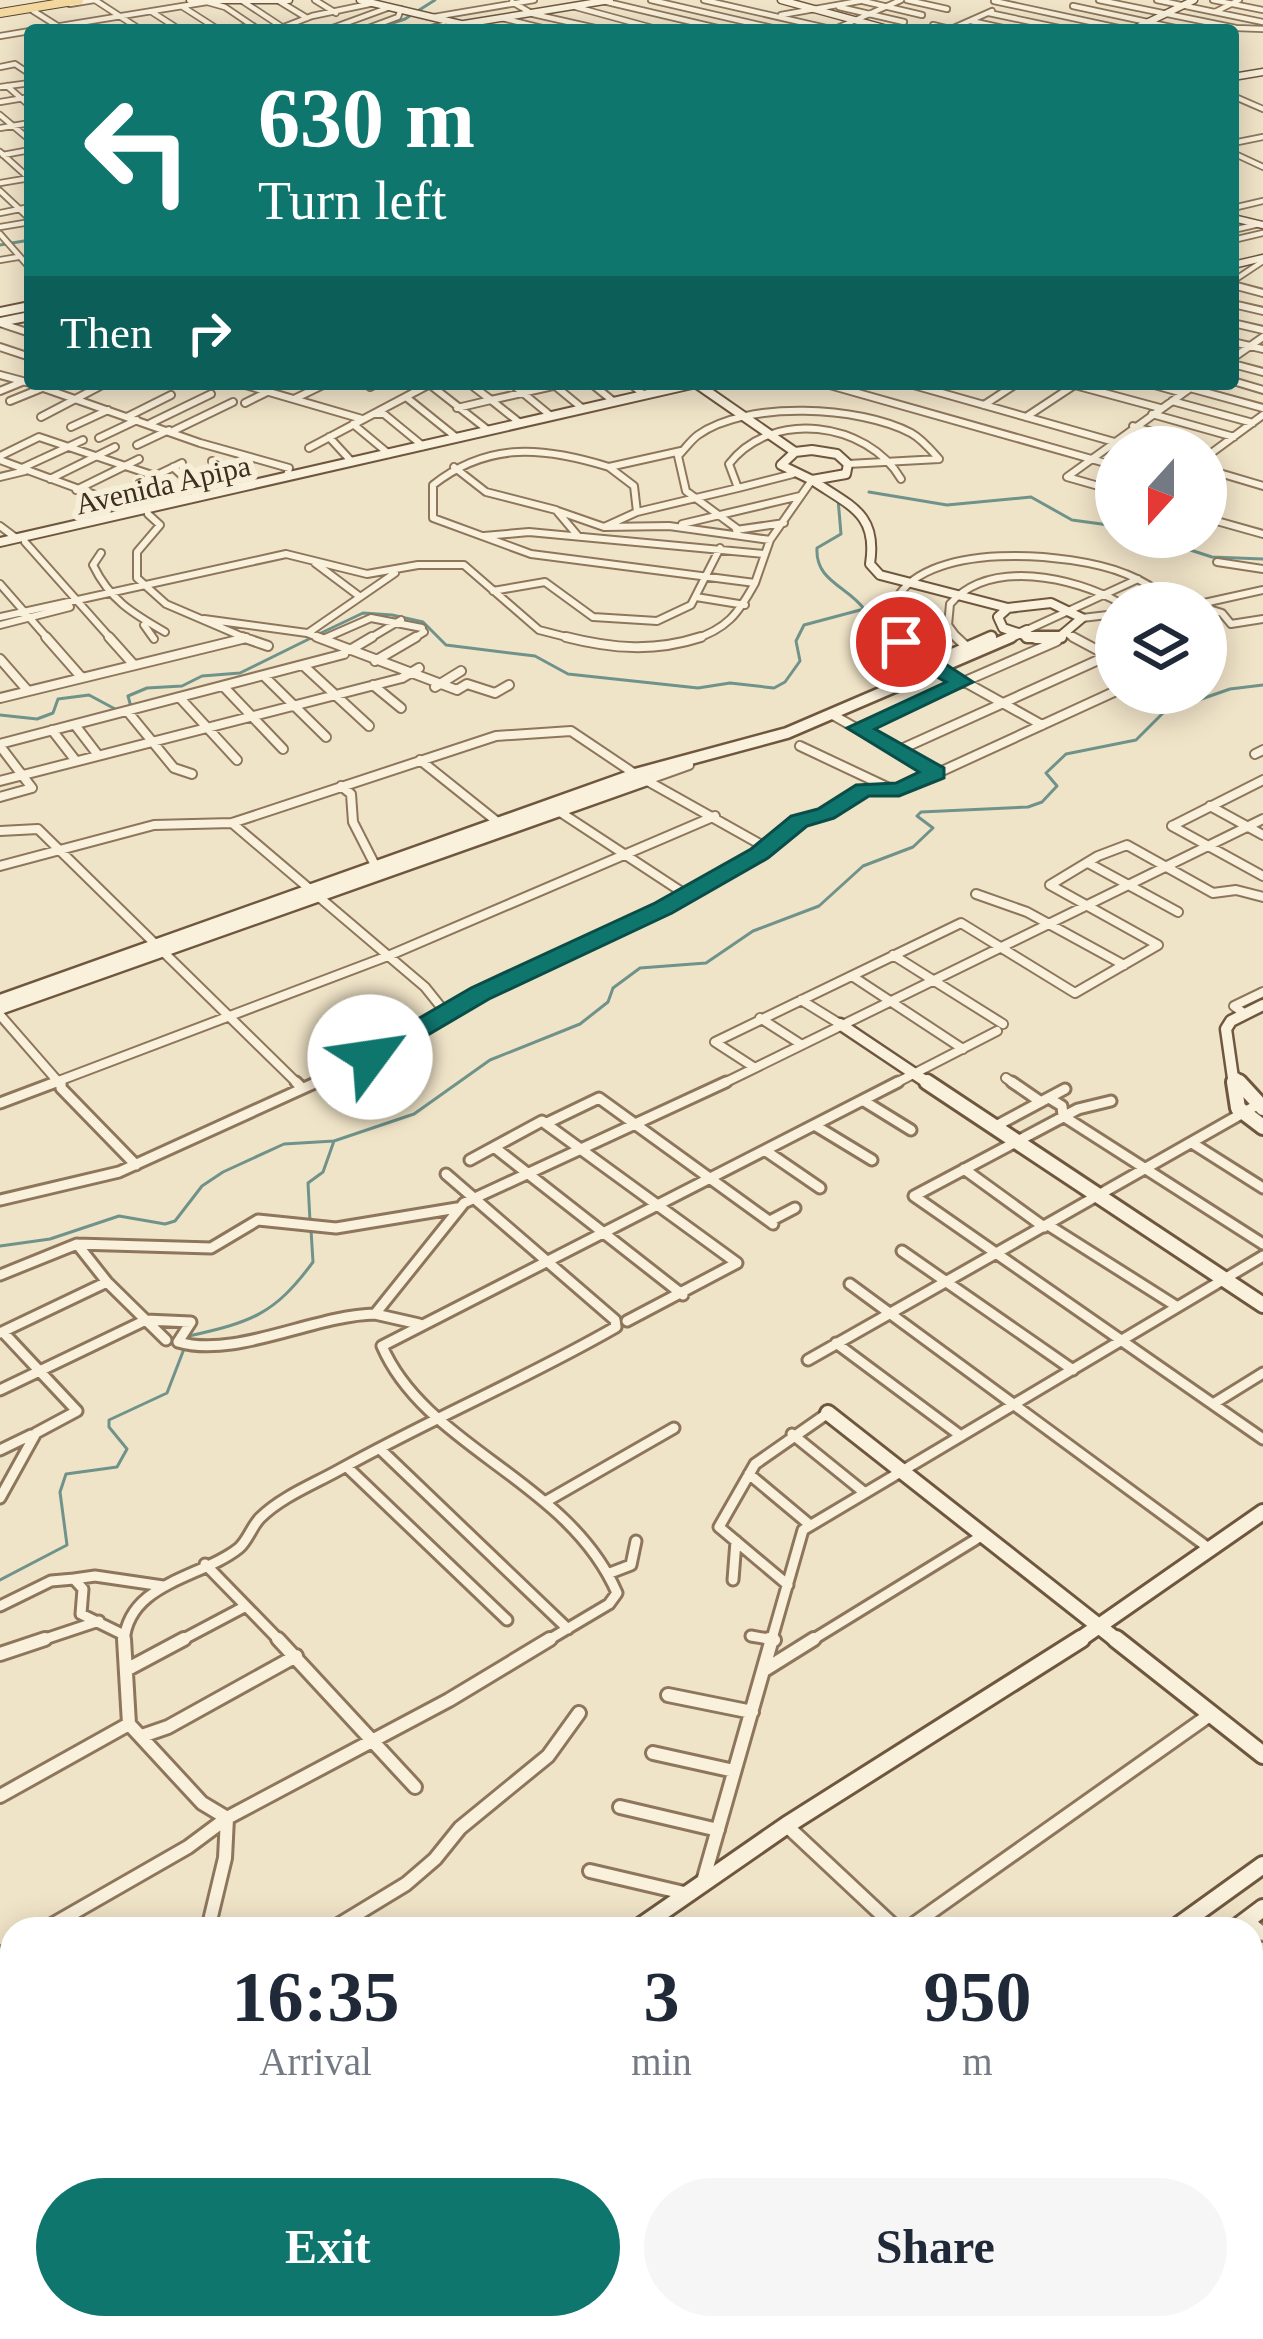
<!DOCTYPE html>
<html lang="en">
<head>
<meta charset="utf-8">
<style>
  body { margin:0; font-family:"Times New Roman",serif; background:#f6f6f7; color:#1f2937; height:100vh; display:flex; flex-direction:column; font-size:45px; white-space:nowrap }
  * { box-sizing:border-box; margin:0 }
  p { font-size:39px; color:#747a83 }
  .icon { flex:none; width:66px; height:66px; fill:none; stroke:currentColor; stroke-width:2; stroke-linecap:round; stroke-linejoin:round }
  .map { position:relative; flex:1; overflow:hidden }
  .side { position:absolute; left:0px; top:1917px; width:1263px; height:423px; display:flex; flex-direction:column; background:#fff; border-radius:36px 36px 0 0; box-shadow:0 6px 30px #0003 }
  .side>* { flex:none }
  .top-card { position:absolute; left:24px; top:24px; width:1215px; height:366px; border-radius:12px; box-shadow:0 6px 30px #0003; background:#0f766e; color:#fff; overflow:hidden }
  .needle { width:78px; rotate:201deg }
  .buttons { position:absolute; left:1095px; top:426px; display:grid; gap:24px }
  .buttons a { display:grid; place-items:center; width:132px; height:132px; border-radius:50%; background:#fff; box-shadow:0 6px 30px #0003; font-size:60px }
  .pin { position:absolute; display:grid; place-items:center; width:102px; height:102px; color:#fff; margin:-51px; border:6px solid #fff; border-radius:50%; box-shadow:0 3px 12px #0007 }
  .me { position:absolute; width:132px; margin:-66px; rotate:59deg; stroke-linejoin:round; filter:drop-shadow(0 0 9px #0008) }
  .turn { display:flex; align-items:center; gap:42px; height:252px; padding:0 36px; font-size:54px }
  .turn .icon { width:156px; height:156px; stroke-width:2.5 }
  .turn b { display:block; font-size:84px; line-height:102px }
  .then { display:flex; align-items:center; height:114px; padding:0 36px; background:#0003; gap:24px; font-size:45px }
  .eta { display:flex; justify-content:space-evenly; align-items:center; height:204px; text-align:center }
  .eta b { font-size:72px; font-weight:700; line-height:84px }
  .action { display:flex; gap:24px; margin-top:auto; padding:24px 36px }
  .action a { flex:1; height:138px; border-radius:72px; background:#0f766e; color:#fff; font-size:48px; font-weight:700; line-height:138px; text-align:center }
  .action a+a { background:#f6f6f7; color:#1f2937 }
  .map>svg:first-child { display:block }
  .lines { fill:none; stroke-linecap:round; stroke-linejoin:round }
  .stream { stroke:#6f938a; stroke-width:3 }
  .street-far4-casing { stroke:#8d765c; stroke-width:8 }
  .street-far3-casing { stroke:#8d765c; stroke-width:10 }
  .street-far2-casing { stroke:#8d765c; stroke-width:12 }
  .street-far1-casing { stroke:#8d765c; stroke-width:15 }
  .street-casing { stroke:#8d765c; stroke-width:18 }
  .secondary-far4-casing { stroke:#6f573f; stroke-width:9 }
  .secondary-far3-casing { stroke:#6f573f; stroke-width:12 }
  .secondary-far2-casing { stroke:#6f573f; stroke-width:15 }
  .secondary-far1-casing { stroke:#6f573f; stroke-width:20 }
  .secondary-casing { stroke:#6f573f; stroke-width:22 }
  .primary-casing { stroke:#5b4430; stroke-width:10 }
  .street-far4 { stroke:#faf1dc; stroke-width:4.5 }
  .street-far3 { stroke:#faf1dc; stroke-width:6 }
  .street-far2 { stroke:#faf1dc; stroke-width:8 }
  .street-far1 { stroke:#faf1dc; stroke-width:9 }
  .street { stroke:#faf1dc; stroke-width:12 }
  .secondary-far4 { stroke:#faf1dc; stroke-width:6 }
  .secondary-far3 { stroke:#faf1dc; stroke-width:8 }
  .secondary-far2 { stroke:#faf1dc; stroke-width:10 }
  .secondary-far1 { stroke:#faf1dc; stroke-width:14 }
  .secondary { stroke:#faf1dc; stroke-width:16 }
  .primary { stroke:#f3d9a0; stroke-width:8 }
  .route { fill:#0f766e; stroke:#0a4d48; stroke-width:3 }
  .labels { text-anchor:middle; stroke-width:12; stroke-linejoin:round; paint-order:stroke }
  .far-street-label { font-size:30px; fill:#3d2e20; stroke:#f7eed8 }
</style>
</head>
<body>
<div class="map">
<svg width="1263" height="2339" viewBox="0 0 1263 2339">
  <rect width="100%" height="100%" fill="#f0e4c8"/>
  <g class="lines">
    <path class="stream" d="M372 30 405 19 435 0
      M0 245 30 240
      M869 492 947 505 1031 497 1072 520 1116 526
      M1150 537 1212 557 1263 559
      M319 634 363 613 392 615 423 622 446 645 535 656 568 674 698 688 730 683 774 688 785 682 800 661 796 641 804 625 864 609C847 586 815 581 817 548L841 534 838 499
      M131 707 128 696 147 688 182 686 202 676 240 673 311 638
      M0 715 37 719 53 713 58 699 89 695 117 710
      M310 1221 308 1183 323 1172 334 1141 414 1114 490 1060 580 1024 608 1002 613 988 640 968 706 963 753 931 819 906 863 866 913 847 933 828 917 816 921 812 1028 807 1042 802 1057 786 1046 773 1066 754 1136 740 1164 712 1230 689 1263 685
      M0 1246 50 1239 119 1216 165 1224 175 1221 202 1186 223 1172 284 1144 334 1141
      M0 1580 67 1545 60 1492 66 1474 117 1467 127 1449 109 1427V1420L167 1393 189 1336C251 1322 274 1315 313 1262L311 1230"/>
    <g class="street-far4-casing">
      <path id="street-far4" d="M95 0 141 30
        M241 0 282 27
        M315 0 336 13
        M651 0 781 30
        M704 0 835 30
        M907 0 947 9
        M1099 0 1236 28 1263 29
        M1157 0 1263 22
        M1213 0 1263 10
        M279 1 307 18
        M603 1 726 30
        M863 1 922 15
        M994 1 1128 30
        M512 2 533 14 604 30
        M70 4 94 0
        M572 6 660 30
        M1073 6 1180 29
        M183 7 219 30
        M839 7 904 22
        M32 10 59 27
        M152 12 180 30
        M1215 12 1239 0
        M989 13 1069 30
        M781 15 865 0
        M434 17 534 0
        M502 18 550 30
        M971 21 1012 30
        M933 25 954 30
        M36 30 207 2 225 7 259 30
        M226 30 253 26
        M276 30 312 16 374 3
        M327 30 390 7
        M363 30 398 17 401 9
        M423 30 444 25
        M833 30 901 0
        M949 30 992 11
        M0 36 30 31
        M0 67 15 64 30 74
        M7 86 30 106
        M0 87 30 83
        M1233 96 1263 109
        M0 102 30 97
        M0 115 30 140
        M0 128 30 123
        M1233 143 1263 137
        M0 152 30 179
        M1233 153 1263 167
        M3 155 30 150
        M0 183 30 178
        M0 191 30 219
        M1233 208 1263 201
        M0 213 30 207
        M0 227 30 222
        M1233 230 1259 224
        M0 234 30 268
        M1233 240 1263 233
        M0 260 18 257
        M1233 281 1263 261"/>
    </g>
    <g class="street-far3-casing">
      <path id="street-far3" d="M1233 285 1263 293
        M1233 304 1263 311
        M0 323 30 333
        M1233 323 1263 330
        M1233 342 1263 349
        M0 347 30 357
        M1233 358 1263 337
        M1233 364 1263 372
        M0 375 30 383
        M1233 381 1263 390
        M32 384 200 443 289 468 287 476
        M242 384 362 419
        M470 384 491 400 562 384
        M512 384 551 416
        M592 384 613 401
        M631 384 644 395
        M826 384 1116 466
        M910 384 1132 447
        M1071 384 1160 408
        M1151 384 1183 393
        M554 385 582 408
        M370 387 376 384
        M433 387 489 431
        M1190 388 1263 408
        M0 391 22 382
        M406 397 457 438
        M294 399 325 384
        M10 401 42 388
        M1172 401 1253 423
        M245 403 267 392
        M984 405 1016 384
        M457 408 491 400 520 423
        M374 414H384L423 446
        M1152 414 1234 437
        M41 417 104 384
        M127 417 171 395
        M1026 417 1076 384
        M151 423 211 394
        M353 424 389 454
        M1133 426 1202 447
        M71 427 108 410
        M173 431 233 402
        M329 437 352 462
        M99 438 137 420
        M137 445 169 430
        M309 448 430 384
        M681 451 609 467 634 486 637 512 604 527 669 526 770 540
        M0 456 39 437 155 476
        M1206 457 1263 415
        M0 460 139 511
        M212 461 240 487
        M848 464 939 459
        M173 467 203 495
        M454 467 486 492 556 510 578 536
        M609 467C544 447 489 441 433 485V518L531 554 755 583C738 614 727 629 692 640
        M20 469 83 440
        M1206 469 1263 486
        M0 477 25 471
        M1067 477 1196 384
        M1067 477 1116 491
        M50 479 115 447
        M144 481 165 504
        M738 488 793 474
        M76 490 139 459
        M105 500 182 463
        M558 511 604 527
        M637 512 738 488 729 464C771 409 867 421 901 479
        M148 514 160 525 137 552V578L166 604 250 640
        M1206 518 1263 534
        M682 524 800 496
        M0 526 16 538
        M736 530 784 523
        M739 530 686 491 678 456C684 450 691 440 698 435 747 400 860 406 911 433 922 439 931 450 939 459
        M484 536 529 532 765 554
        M25 542 112 640
        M101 553 93 565C110 600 132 613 165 632
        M1217 562 1263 569
        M315 563 359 596
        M755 583 770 540 812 480
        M0 584 49 640
        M493 591 545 582 593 617 657 621 691 605 720 548
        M696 597 745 605
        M1204 603 1263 590
        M1206 608 1222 613 1231 624 1263 619
        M0 617 286 554 367 574 418 565H464L539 630 578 640
        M1082 618 1116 614
        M204 619 307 633 325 640
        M0 625 70 607
        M144 625 154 639
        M1027 630 1138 579
        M308 633 395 573
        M1069 635 1078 640
        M323 639 371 618 422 628
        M238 640 246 638
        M367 640 401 620
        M411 640 424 632
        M902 640 893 606C919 538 1073 552 1126 574 1144 581 1159 591 1174 603
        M959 640 948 625 950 604C990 558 1074 577 1120 603"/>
    </g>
    <g class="street-far2-casing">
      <path id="street-far2" d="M46 637 82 678
        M109 637 134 665
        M242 637 268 646
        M317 637 457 690 467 684 495 693 509 685
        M566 637C613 649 655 652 701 637
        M901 637 904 648 1042 725
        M956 637 970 650
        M1073 637 1116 660
        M350 650 372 637
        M0 659 28 691
        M375 661 416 637
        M305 667 369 726
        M265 677 326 737
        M373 685 401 708
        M224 687 283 749
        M435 687 461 671
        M0 698 246 638
        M180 698 237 760
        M128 712 174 768 192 774
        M831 714 936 773
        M75 725 98 755
        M858 728 1057 641
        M52 730 76 761
        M0 744 344 654
        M0 746 32 788 0 797
        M800 746 887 787
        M897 751 1116 652
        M1255 754 1263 750
        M420 760 500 824
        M647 780 689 765
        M0 781 402 678 419 668
        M341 786 351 794 353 822 378 871
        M1210 806 1263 835
        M557 810 685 894
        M232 823 425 987 445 1012
        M1172 826 1263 876
        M1172 826 1263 780
        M0 831 38 829 299 1085
        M764 846 799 821 826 814 864 790 905 788 1116 691
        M1090 864 1178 912
        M0 866 154 825 232 823 496 736 571 731 635 774 767 848 664 908 480 993 391 1047 311 1085
        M1050 885 1098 856 1127 845 1213 893 1236 890 1263 897
        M976 894 1027 912 1124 965
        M893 955 1003 1024
        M852 976 963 1049
        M801 1000 840 1024
        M1245 1014 1234 1006 1263 992
        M0 1015 61 1085
        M760 1018 799 1043
        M752 1066 715 1042 961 923 1075 993 1158 945 1050 885
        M1006 1078 1016 1085
        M48 1085 388 956 715 816
        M720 1085 1263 819
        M892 1085 997 1031"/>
    </g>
    <g class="street-far1-casing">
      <path id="street-far1" d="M61 1082V1088L136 1165
        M296 1082 300 1086
        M1012 1082 1041 1102
        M1049 1098 1062 1106 1063 1116 1263 1244
        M864 1101 911 1130
        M1111 1101 1078 1109 914 1196 1263 1439
        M0 1103 56 1082
        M547 1123 599 1098 773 1224
        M816 1126 872 1160
        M994 1127 1065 1089
        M1192 1143 1263 1188
        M494 1147 683 1295
        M766 1151 820 1188
        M470 1160 542 1121 737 1263 627 1321
        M964 1169 1044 1227
        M0 1200 119 1172 317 1082
        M770 1221 795 1208
        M1048 1225 1176 1306
        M77 1244 107 1282 166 1340
        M902 1251 1073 1370
        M0 1275 77 1244 211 1248 258 1220 336 1228 457 1208
        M850 1284 1210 1549
        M419 1324 375 1314 464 1203 726 1082
        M0 1333 107 1282
        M836 1343 961 1436
        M808 1360 1257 1105
        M0 1390 146 1320 191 1322 178 1342C235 1359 314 1315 375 1314
        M1213 1404 1263 1373
        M792 1434 865 1493
        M380 1449 568 1629
        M0 1450 31 1435
        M347 1467 507 1620
        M749 1474 810 1525
        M0 1498 36 1433 77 1411 3 1332
        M545 1502 674 1428
        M205 1564 281 1642
        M610 1573 631 1565 636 1541
        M74 1579 95 1576 163 1586
        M733 1580 736 1541
        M788 1585 719 1527 755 1464 828 1413
        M0 1606 51 1581 74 1579 83 1589 81 1614 124 1635
        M751 1636 774 1640
        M36 1642 99 1621
        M124 1642C128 1582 202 1578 239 1548 248 1540 252 1526 260 1518 281 1497 314 1484 339 1470 430 1419 526 1379 616 1327L615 1320 446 1174
        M178 1642 246 1606
        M545 1642 609 1604 617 1593C568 1480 426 1448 382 1346L898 1082
        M771 1642 803 1530 1263 1256
        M809 1642 983 1535"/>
    </g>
    <g class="street-casing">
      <path id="street" d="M124 1639 129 1724 202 1803 227 1818 225 1858 208 1929
        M278 1639 415 1787
        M769 1639 774 1640
        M0 1654 45 1639
        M766 1669 814 1639
        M126 1670 184 1639
        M668 1695 752 1712
        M142 1736 168 1727 296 1656
        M653 1753 734 1771
        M0 1796 129 1724
        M620 1807 718 1830
        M787 1826 897 1929
        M590 1871 684 1893
        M704 1878 772 1639
        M1247 1920 1263 1934
        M45 1929 188 1847 227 1818 449 1700 550 1639
        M332 1929 406 1884 435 1859 460 1828 548 1756 579 1713
        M907 1929 1211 1714
        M0 1955 12 1948
        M0 2135 12 2128
        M1251 2180 1263 2169
        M0 2225 12 2242
        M1251 2263 1263 2274
        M1056 2328 1067 2339
        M326 2339 341 2328
        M1037 2339 1050 2328"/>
    </g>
    <g class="secondary-far4-casing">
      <path id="secondary-far4" d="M190 0H289
        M360 0 486 30
        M781 0 891 30
        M464 24 610 0
        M1132 30 1194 0
        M1233 77 1263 72
        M1233 218 1263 225
        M1233 265 1263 258"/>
    </g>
    <g class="secondary-far3-casing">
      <path id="secondary-far3" d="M0 312 30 306
        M0 322 30 316
        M697 384 795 452
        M812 450 837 454 848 464 846 474 812 480 781 465 795 452Z
        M812 480C850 506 878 513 870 564L880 575 1008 608
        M0 542 692 384
        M1051 603 1082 618 1057 639H1036L1003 628 998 617 1008 608Z
        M984 640 991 637
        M1005 640 1027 630"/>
    </g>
    <g class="secondary-far2-casing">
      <path id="secondary-far2" d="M1027 637H1061
        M911 672 991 637
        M0 1000 635 774 787 733 1011 637
        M0 1009 647 780
        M840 1024 931 1085
        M1236 1078 1242 1085
        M1234 1085 1226 1029 1231 1021 1263 1005"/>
    </g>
    <g class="secondary-far1-casing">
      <path id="secondary-far1" d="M927 1082 1263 1305
        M1234 1082 1238 1108 1263 1127
        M1239 1082 1263 1108
        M828 1413 1119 1642
        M1076 1642 1263 1512"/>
    </g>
    <g class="secondary-casing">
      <path id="secondary" d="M1116 1639 1263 1755
        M637 1929 787 1825 1081 1639
        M1174 1929 1263 1865
        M1235 1929 1263 1908
        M173 2328 186 2339
        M0 2337 14 2328
        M616 2339 632 2328
        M690 2339 705 2328"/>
    </g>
    <g class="primary-casing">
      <path id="primary" d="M0 13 79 0"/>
    </g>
    <use href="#street-far4" class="street-far4"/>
    <use href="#street-far3" class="street-far3"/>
    <use href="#street-far2" class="street-far2"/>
    <use href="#street-far1" class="street-far1"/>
    <use href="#street" class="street"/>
    <use href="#secondary-far4" class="secondary-far4"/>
    <use href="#secondary-far3" class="secondary-far3"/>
    <use href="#secondary-far2" class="secondary-far2"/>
    <use href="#secondary-far1" class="secondary-far1"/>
    <use href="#secondary" class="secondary"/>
    <use href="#primary" class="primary"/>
  </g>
  <path class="route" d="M901 635 973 682 875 729 944 768V778L899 796H869L834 818 807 826 768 858 672 913 489 999 380 1063H361L358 1057 361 1052 471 988 655 903 751 849 791 816 818 809 856 785 896 783 919 772 847 728 946 682 904 659 890 642Z"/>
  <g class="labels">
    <g class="far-street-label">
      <text transform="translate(163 485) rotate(-13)" y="10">Avenida Apipa</text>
    </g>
  </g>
</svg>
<div class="buttons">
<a><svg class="needle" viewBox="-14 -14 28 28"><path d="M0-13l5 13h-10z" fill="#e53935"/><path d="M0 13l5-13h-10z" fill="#747a83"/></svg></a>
<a><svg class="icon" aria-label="layers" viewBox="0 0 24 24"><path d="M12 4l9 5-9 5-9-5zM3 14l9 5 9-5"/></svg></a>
</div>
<div class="pin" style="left:901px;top:642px;background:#d93025"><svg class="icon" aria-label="arrive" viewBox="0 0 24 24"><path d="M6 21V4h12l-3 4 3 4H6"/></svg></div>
<svg class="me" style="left:370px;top:1057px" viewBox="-20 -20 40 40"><circle r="19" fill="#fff"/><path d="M0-13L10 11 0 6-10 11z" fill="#0f766e"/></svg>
<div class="top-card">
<div class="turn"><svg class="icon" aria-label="left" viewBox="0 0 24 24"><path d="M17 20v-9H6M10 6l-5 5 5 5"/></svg><div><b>630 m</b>Turn left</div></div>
<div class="then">Then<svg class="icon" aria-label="right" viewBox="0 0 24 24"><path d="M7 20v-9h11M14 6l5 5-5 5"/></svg></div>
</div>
<section class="side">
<div class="eta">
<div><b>16:35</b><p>Arrival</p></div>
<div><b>3</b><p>min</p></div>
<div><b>950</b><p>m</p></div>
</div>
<div class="action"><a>Exit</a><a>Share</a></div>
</section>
</div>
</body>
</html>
